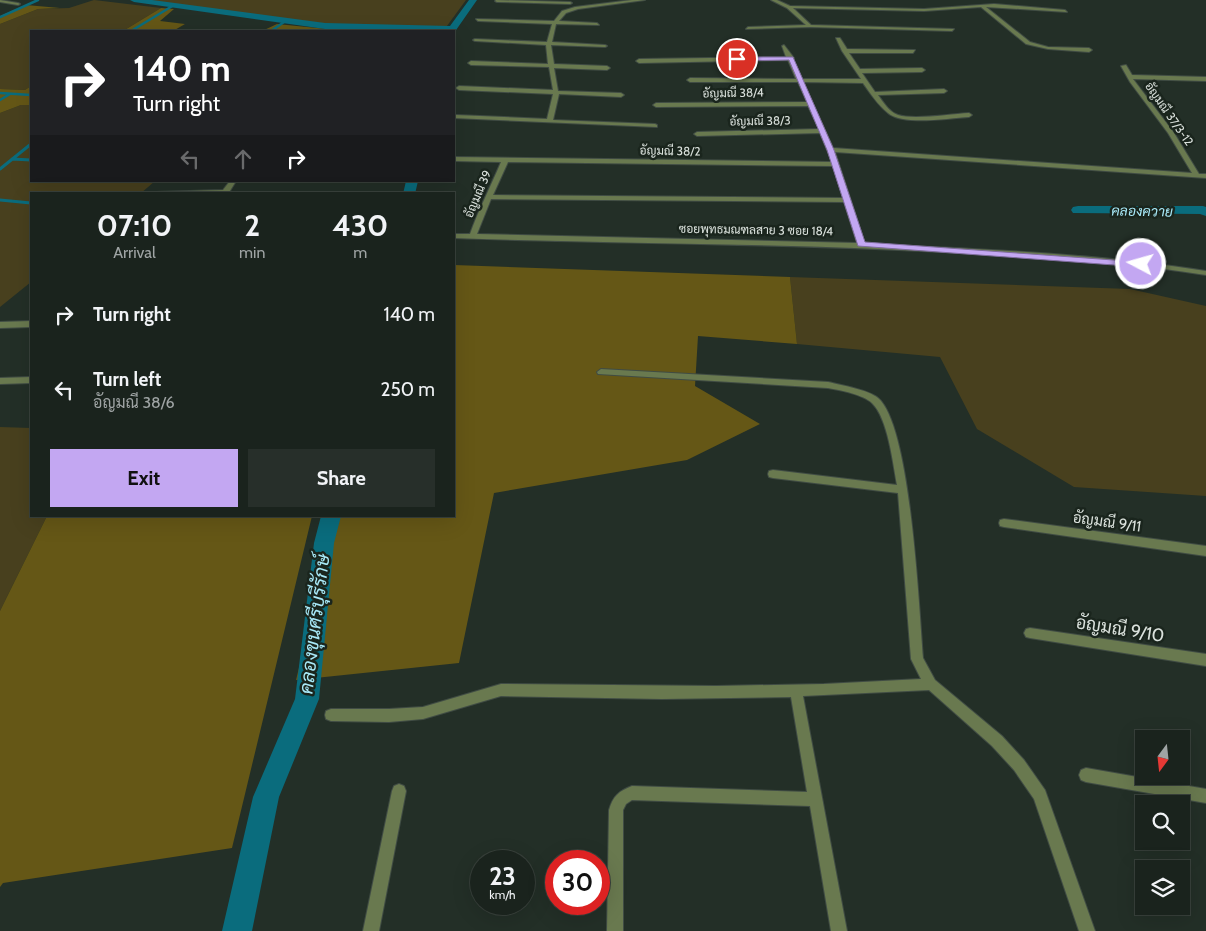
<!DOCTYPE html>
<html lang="en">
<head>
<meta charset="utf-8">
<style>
  body { margin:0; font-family:Cabin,Sarabun,sans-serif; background:#272f2a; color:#f1f3f6; height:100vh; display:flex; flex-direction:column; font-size:19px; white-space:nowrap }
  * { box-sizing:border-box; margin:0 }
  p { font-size:16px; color:#9fa4a4 }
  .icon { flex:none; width:28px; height:28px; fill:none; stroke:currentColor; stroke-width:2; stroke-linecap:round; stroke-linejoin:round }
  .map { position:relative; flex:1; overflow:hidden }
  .details { position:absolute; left:30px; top:192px; width:425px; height:325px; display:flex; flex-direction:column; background:#1a231d; border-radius:0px; box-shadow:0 5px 20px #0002,0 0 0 1px #38403b }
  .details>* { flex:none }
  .banner { position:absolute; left:30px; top:30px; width:425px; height:152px; border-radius:0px; box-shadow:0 5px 20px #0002,0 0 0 1px #38403b; background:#202124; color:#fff; overflow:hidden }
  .needle { width:32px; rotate:195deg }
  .buttons { position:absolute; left:1135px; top:730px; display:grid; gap:10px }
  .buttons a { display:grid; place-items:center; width:55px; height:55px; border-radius:0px; background:#1a231d; box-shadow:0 5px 20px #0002,0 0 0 1px #38403b; font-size:25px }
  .speed { position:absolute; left:470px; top:850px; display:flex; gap:10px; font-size:25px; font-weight:700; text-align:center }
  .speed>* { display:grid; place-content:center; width:65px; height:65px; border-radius:50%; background:#1a231d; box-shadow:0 5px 20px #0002,0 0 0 1px #38403b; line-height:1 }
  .speed small { font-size:12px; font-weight:400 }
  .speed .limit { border:8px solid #d22; background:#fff; color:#111 }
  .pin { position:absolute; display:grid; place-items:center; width:42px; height:42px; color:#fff; margin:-21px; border:2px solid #fff; border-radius:50%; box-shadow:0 1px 5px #0007 }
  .me { position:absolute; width:55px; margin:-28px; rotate:276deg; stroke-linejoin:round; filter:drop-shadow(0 0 4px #0008) }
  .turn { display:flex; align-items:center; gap:18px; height:105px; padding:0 20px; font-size:22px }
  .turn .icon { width:65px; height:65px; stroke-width:2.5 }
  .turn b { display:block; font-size:35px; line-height:42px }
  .lanes { display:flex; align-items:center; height:48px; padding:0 20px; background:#0003; justify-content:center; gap:25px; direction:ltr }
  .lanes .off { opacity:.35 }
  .eta { display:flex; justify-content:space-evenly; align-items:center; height:85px; text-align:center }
  .eta b { font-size:30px; font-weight:800; line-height:35px }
  .button { display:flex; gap:10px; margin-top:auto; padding:10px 20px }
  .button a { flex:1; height:58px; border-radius:0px; background:#c3a7f2; color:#111; font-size:20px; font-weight:800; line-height:58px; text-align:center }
  .button a+a { background:#272f2a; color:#f1f3f6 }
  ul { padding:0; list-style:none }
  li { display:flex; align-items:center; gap:15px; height:75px; padding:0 20px }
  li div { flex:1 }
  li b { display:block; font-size:19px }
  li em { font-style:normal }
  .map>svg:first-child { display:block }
  .green { fill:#48401e }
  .forest { fill:#655716 }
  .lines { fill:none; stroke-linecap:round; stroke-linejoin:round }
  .stream-far1 { stroke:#0a6c7d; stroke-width:2.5 }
  .stream { stroke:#0a6c7d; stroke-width:3 }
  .canal { fill:#0a6c7d; fill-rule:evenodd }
  .minor-casing { stroke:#404c44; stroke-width:2 }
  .minor { fill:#69794f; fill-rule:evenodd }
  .route { fill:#c3a7f2; stroke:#7f6d9d }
  .labels { text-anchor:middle; stroke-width:5; stroke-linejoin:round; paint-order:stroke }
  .far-street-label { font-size:12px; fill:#dbe2dd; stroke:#1a251d }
  .far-water-label { font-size:14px; font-style:italic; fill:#a8e9f8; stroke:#1a251d }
  .street-label { font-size:15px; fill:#dbe2dd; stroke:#1a251d }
  .near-street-label { font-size:18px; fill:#dbe2dd; stroke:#1a251d }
  .near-water-label { font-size:19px; font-style:italic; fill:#a8e9f8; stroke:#1a251d }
</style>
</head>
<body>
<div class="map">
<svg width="1206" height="931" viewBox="0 0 1206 931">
  <rect width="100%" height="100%" fill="#232f27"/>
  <path class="green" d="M94 0 161 8 123 31H31V86L25 90 0 89V24L38 9 69 8Z
    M142 0H466L444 30 327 24Z
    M21 105H31V181H155L140 194H31V282L0 307V113Z
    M790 277 1130 289 1206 306V496L1074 487 977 429 940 357 797 344Z
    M0 427 31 428V516H47L0 611Z"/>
  <path class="forest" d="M26 5 60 8 38 9 0 24V16Z
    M161 8 174 9 160 21 185 24 173 31H123Z
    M277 24 347 31H350H262Z
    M31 86V105H21L0 113V89L25 90Z
    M454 265 790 277 797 344 698 336 695 386 760 424 687 460 494 493 459 663 296 680 336 516H454Z
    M47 516H312L232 848 3 883 0 887V611Z"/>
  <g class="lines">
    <path class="stream-far1" d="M0 17 38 0
      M131 31 174 5
      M271 31 287 20
      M0 93 31 95
      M0 100 10 94"/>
    <path class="stream" d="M12 159 31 160
      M0 169 31 144
      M0 200 31 203"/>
    <path class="canal" d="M130 0H152L325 23 450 26 469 0H477L454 33V31L325 29 134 2Z
      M406 181H418L415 194H403Z
      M1078 206H1203L1206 207V216L1200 214 1073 213 1071 210 1073 207Z
      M321 516H341L334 543 319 699 279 797 252 931H222L253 797 295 699 314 543Z"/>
    <g class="minor-casing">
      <path id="minor" d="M0 0 18 3 20 4 18 5 0 2Z
        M496 0 570 2 572 3 570 4 497 2 495 1Z
        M632 0H645L578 9 566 13 559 21 597 23 599 25 556 24 552 42 605 45 607 46 605 47 551 45 554 64 607 66 610 68 607 70 554 68 558 91 621 93 624 95 621 97 559 94 553 120 655 124 657 125V127L454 118V116L456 115 547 119 553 94 459 90 456 88 459 86 553 90 549 67 471 65 468 63 471 61 548 64 546 45 475 41 473 40 475 39 547 42 552 24 478 21 476 19 554 21 562 11 575 7Z
        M771 0H777L790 6 924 9 994 4 1065 10 1067 12 986 7 1030 42 1048 47 1089 48 1092 50 1089 52 1048 49 1026 44 981 7 924 11 793 8 811 25 954 29 952 31 810 27 746 29 748 27 806 25 787 8Z
        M836 38H840L847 49 915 50 913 53H849L860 69 922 68 925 70 922 72 862 73 875 92 944 89 947 91 944 93 878 95C883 102 889 112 898 115 914 120 951 114 969 113L972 115 969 117C949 118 903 126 888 113 878 105 870 93 863 83L803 82 833 148 1192 173 1168 133 1130 82 1121 66 1126 65 1132 75 1206 77V81L1133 79 1174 133 1199 174H1206V178L835 152 865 244C978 249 1093 253 1206 271V275C1125 262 1043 258 961 253 792 243 623 244 454 238V234H470C479 209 491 186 501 162L454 161V157L832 162 820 133 697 136 694 134 697 132 819 129 808 106 656 107 653 105 656 103 807 102 798 82H690L687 80 690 78 796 79 788 60 639 63 636 61 639 59 786 57 782 46 784 45 794 58 793 59 802 79H861L842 51ZM508 162 833 166 843 198 493 195ZM491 199 844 202 857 243 477 234Z
        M230 181H236L228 194H153L156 192 223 190Z
        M31 321V327L0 328V322Z
        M601 369 828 382C841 385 869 390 878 398 911 426 919 610 923 658L935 680 1002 736 1024 760 1045 790 1095 931H1079L1034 799 1014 770 992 746 929 690 803 696 847 931H831L810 806 632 800 626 804 623 810V931H607L609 810C613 796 619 791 632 786L807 792 791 697 662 699 501 696 423 719 389 722 331 721 326 719 325 715 326 711 331 709H389L423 707 501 684 716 686 824 684 921 679 911 659 898 493 773 478 769 477 768 474 769 471 773 470 897 485C893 464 888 418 872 403 864 395 840 390 828 388L598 374 597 372Z
        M31 377V383L0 384V378Z
        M1004 519 1206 546V556L1004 527 1000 526 999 523 1000 520Z
        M1030 628 1206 654V666L1030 638 1026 637 1024 633 1026 629Z
        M1086 768 1206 789V803L1086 782 1081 780 1079 775 1081 770Z
        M399 784 404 786 406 791 379 931H363L392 791 394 786Z"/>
    </g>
    <use href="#minor" class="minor"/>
  </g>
  <path class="route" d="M793 57 834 150 865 242 1141 262 1146 264 1141 267 858 246 827 150 789 60 737 61 734 59 737 57Z"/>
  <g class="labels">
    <g class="far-street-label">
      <text transform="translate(733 93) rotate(-1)" y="4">อัญมณี 38/4</text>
      <text transform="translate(1169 114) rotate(55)" y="4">อัญมณี 37/3-12</text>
      <text transform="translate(760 121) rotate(-1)" y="4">อัญมณี 38/3</text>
      <text transform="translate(670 151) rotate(1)" y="4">อัญมณี 38/2</text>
      <text transform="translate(478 194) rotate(-67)" y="4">อัญมณี 39</text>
      <text transform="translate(756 230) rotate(1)" y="4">ซอยพุทธมณฑลสาย 3 ซอย 18/4</text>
    </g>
    <g class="far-water-label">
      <text transform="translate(1142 211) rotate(1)" y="5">คลองควาย</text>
    </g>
    <g class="street-label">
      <text transform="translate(1107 522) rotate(8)" y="5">อัญมณี 9/11</text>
    </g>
    <g class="near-street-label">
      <text transform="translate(1120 629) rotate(9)" y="6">อัญมณี 9/10</text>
    </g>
    <g class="near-water-label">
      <text transform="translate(314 624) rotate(-83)" y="7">คลองขุนศรีบุรีรักษ์</text>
    </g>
  </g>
</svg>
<div class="buttons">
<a><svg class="needle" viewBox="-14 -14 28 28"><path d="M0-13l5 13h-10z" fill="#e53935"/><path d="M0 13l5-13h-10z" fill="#9fa4a4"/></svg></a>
<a><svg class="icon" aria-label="search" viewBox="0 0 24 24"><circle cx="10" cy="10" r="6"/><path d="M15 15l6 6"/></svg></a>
<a><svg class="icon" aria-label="layers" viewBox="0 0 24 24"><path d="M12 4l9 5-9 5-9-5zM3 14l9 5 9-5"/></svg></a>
</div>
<div class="speed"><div>23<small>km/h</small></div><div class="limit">30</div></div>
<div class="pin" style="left:737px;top:59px;background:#d93025"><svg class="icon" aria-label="arrive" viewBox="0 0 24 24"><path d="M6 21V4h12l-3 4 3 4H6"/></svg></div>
<svg class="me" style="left:1141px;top:264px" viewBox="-20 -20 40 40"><circle r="17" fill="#c3a7f2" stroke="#fff" stroke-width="3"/><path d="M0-11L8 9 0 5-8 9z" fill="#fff"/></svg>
<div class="banner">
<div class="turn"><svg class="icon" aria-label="right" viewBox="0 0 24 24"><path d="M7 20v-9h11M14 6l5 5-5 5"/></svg><div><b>140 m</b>Turn right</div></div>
<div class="lanes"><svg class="icon off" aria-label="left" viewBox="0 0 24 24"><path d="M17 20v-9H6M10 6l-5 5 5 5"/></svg><svg class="icon off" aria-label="ahead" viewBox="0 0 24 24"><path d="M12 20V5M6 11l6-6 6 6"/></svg><svg class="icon" aria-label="right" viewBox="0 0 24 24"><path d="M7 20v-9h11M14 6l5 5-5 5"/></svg></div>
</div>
<section class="details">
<div class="eta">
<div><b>07:10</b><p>Arrival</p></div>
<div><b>2</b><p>min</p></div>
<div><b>430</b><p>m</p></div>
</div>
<ul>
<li><svg class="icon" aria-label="right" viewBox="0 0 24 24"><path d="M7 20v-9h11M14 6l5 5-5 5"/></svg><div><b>Turn right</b></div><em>140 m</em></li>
<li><svg class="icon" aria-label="left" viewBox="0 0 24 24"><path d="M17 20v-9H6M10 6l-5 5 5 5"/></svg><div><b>Turn left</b><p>อัญมณี 38/6</p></div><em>250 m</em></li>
</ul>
<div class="button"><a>Exit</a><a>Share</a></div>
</section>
</div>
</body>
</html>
